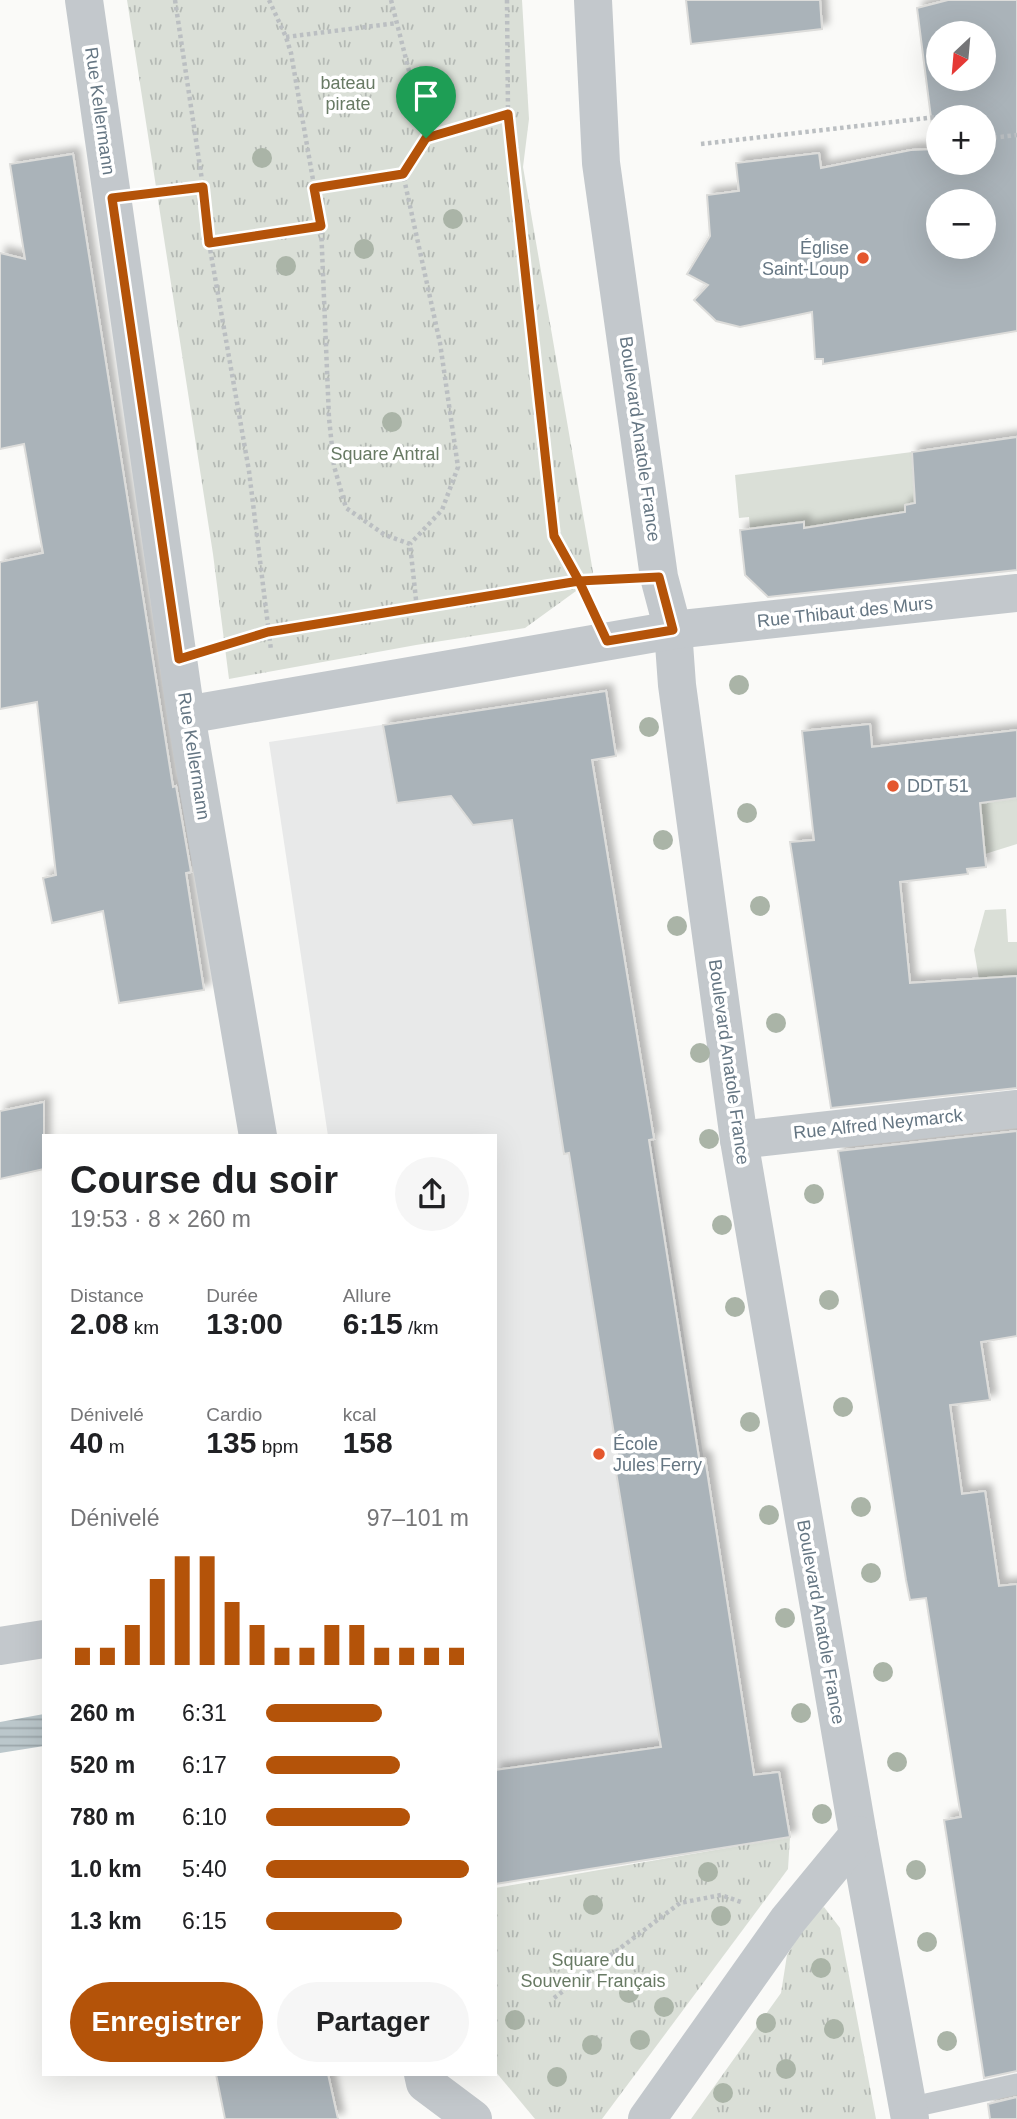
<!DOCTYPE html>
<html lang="fr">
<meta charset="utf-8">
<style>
:root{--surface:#fff;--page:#f6f6f6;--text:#202124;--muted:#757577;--accent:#b45309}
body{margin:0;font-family:Helvetica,sans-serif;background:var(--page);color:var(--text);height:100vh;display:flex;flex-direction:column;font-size:26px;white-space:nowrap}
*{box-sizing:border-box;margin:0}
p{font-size:23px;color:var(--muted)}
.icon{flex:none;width:38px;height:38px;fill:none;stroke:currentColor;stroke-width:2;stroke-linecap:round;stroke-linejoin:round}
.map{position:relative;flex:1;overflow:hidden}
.side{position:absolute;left:42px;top:1134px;width:455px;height:942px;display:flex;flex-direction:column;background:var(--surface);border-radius:0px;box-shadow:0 7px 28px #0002}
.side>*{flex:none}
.needle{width:46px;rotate:206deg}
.buttons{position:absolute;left:926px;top:21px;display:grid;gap:14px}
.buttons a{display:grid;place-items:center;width:70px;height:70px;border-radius:50%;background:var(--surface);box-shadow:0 7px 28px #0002;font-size:35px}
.pin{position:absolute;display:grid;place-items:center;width:60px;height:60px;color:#fff;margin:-72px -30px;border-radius:50% 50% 50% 0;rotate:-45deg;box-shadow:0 0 7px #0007}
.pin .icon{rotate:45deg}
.round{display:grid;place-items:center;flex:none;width:74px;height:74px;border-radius:37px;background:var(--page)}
.summary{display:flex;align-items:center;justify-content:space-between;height:119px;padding:0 28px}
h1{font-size:38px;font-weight:800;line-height:52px}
.stats{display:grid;grid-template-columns:repeat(3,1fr);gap:10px;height:119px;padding:7px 28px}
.stats div{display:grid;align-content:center}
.stats b{font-size:30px;font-weight:800}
.stats small{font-size:19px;font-weight:400}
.stats p{font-size:19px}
.chart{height:196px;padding:14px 28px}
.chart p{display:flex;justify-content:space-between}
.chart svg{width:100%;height:126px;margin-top:7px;stroke:var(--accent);stroke-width:6}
.action{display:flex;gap:14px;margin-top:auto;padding:14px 28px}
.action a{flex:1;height:80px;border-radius:42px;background:var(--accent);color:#fff;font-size:28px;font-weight:800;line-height:80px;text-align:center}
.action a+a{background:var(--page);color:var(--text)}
ul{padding:0 28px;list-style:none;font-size:23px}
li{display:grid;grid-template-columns:112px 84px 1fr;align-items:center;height:52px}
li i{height:18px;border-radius:9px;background:var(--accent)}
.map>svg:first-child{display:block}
</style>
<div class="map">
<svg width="1017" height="2119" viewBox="0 0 1017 2119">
<defs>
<pattern id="park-tufts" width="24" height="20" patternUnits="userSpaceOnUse" patternTransform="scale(1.75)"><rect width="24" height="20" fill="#dadfd7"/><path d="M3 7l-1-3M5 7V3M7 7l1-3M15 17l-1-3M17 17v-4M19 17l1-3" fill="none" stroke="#b4b9b4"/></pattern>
<pattern id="water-rules" width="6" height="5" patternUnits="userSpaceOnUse" patternTransform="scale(1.75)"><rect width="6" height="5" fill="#bbc7cb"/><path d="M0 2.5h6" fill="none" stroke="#9ca6aa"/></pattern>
<filter id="shadow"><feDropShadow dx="6" dy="-6" stdDeviation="3.5" flood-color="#0004"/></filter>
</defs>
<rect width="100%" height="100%" fill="#fafaf8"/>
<polygon fill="#e8e9e9" points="606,691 616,756 592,759 754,1774 779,1772 790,1837 495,1884 495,1136 328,1136 269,742"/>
<g fill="#dadfd7">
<polygon points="912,452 915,504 905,505 907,527 875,517 804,528 803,522 750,528 749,517 739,518 735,475"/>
<polygon points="1017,798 1017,844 985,854 982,818 974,804"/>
<polygon points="1006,909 1008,942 1017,942 1017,975 979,979 974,950 985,910"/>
</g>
<g fill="url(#park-tufts)">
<polygon points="127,0 522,0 529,119 523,167 594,578 525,628 416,645 229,679 213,554"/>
<polygon points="790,1837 788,1869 602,2119 535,2119 495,2071 495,1888"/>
<polygon points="824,1907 840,1928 876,2119 691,2119 781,1993 787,1955 812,1915"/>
</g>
<polygon fill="url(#water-rules)" points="44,1714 44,1746 0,1753 0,1722"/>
<g fill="#aab3b9" stroke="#dcdcda" stroke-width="2" fill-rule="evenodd" filter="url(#shadow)">
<polygon points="686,0 820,0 822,29 691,44"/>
<path d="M948 0H1017V331L823 364V359H815L812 312 740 327 716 321 694 300 708 285 687 274 710 236 707 195 739 191 736 163 819 153 821 168 911 150 935 149 917 8ZM938 33H984V79H938ZM938 117H984V163H938ZM938 201H984V247H938Z"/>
<polygon points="73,154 173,787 176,786 191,872 186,873 204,990 119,1003 103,911 52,923 43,878 56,875 37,702 0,709 0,562 43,553 24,444 0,449 0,253 25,259 10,164"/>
<polygon points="1017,437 1017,570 768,597 745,575 740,530 804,522 804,528 905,512 905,505 915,503 912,452"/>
<polygon points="606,691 616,756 592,760 654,1139 649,1140 699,1458 705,1458 754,1775 779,1772 790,1837 495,1884 495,1770 661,1747 616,1472 620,1472 569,1153 564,1154 512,820 473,825 451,796 397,803 383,725"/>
<polygon points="870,724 872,747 1017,730 1017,798 980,803 986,867 967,869 968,874 900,882 910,983 1017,976 1017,1088 831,1108 790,842 814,840 802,731"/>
<polygon points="44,1102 44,1169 0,1179 0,1111"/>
<polygon points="1017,1131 1017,1336 981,1342 990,1400 950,1405 962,1494 985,1491 999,1586 1017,1584 1017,2071 984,2078 944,1820 961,1817 926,1598 910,1600 906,1580 838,1151"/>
<polygon points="216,2074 328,2074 338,2119 225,2119"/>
<polygon points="1017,2097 1017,2119 990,2119 988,2104"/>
</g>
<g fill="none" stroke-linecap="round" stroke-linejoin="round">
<g stroke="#bbbfc2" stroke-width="4.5" stroke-dasharray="3.5 3.5" stroke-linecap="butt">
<polyline points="175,0 203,187"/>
<polyline points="269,0 286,37 291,53 321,226 329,418 334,466 346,508 385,535 410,544 417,609"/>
<polyline points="391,0 426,138 403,174 440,343 458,467 442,510 410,544"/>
<polyline points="507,0 508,114 553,536 586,596"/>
<polyline points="286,37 397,23"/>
<polyline points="984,129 991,138 1017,135"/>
<polyline points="426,138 508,114"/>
<polyline points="701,144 971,113 974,117"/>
<polyline points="314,188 403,174"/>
<polyline points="161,192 203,187 209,243 321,226"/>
<polyline points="209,243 249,471 271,650"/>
<polyline points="223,645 268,632 579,581 611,580"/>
<polyline points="554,1998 680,1903 721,1895 741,1902"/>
</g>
<polyline stroke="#c3c8cc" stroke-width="21" points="908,2108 1017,2084"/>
<g stroke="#c3c8cc" stroke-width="38">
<polyline points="84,0 186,715 258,1136"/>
<polyline points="593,0 601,163 659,577 673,630 677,685 739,1140 858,1835 910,2119"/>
<polyline points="186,715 673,630 1017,593"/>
<polyline points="739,1140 1017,1109"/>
<polyline points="0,1646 44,1639"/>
<polyline points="423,2074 425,2083 473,2119"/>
<polyline points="647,2119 788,1920 858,1835"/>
</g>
</g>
<g fill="#aab4a7">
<circle cx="262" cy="158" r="10"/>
<circle cx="453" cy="219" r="10"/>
<circle cx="364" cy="249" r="10"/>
<circle cx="286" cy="266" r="10"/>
<circle cx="392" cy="422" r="10"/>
<circle cx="739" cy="685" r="10"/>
<circle cx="649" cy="727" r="10"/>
<circle cx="747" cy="813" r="10"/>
<circle cx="663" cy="840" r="10"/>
<circle cx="760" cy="906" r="10"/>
<circle cx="677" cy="926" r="10"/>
<circle cx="776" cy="1023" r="10"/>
<circle cx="700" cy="1053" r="10"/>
<circle cx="709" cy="1139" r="10"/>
<circle cx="814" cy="1194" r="10"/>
<circle cx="722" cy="1225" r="10"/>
<circle cx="829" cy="1300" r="10"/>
<circle cx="735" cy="1307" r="10"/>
<circle cx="843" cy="1407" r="10"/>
<circle cx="750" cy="1422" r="10"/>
<circle cx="861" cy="1507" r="10"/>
<circle cx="769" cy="1515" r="10"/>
<circle cx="871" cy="1573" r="10"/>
<circle cx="785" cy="1618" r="10"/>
<circle cx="883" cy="1672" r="10"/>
<circle cx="801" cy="1713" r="10"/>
<circle cx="897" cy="1762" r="10"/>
<circle cx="822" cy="1814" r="10"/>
<circle cx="916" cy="1870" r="10"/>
<circle cx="708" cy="1872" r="10"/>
<circle cx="593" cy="1905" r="10"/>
<circle cx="721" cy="1916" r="10"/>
<circle cx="927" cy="1942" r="10"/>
<circle cx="821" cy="1968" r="10"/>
<circle cx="629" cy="1993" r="10"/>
<circle cx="664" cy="2007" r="10"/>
<circle cx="515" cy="2020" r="10"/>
<circle cx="766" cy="2023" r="10"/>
<circle cx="834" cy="2029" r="10"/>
<circle cx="640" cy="2040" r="10"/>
<circle cx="947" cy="2041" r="10"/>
<circle cx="592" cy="2045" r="10"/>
<circle cx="786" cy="2069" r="10"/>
<circle cx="557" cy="2077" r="10"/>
<circle cx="723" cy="2093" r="10"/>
</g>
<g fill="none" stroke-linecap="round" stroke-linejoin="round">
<g stroke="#fff" stroke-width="14">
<polyline id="route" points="426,138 403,174 314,188 321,226 209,243 203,187 112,198 179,659 268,632 579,581 607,641 673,630 659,577 579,581 554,536 508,114 426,138"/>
</g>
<use href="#route" stroke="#b45309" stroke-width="9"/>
</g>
<g fill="#e4572e" stroke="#fff" stroke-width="2.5">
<circle cx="863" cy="258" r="7"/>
<circle cx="893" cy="786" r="7"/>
<circle cx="599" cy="1454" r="7"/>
</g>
<g text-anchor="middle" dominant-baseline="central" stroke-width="7" stroke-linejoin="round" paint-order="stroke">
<g font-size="18" fill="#687a64" stroke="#fff">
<text x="348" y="83">bateau<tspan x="348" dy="21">pirate</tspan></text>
<text x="385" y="454">Square Antral</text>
<text x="593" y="1960">Square du<tspan x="593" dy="21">Souvenir Français</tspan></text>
</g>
<g font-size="18" fill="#657683" stroke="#fff">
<text transform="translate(100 111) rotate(82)">Rue Kellermann</text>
<text transform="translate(640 439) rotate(82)">Boulevard Anatole France</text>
<text transform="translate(845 612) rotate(-6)">Rue Thibaut des Murs</text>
<text transform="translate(194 756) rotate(81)">Rue Kellermann</text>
<text transform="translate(729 1062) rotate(82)">Boulevard Anatole France</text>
<text transform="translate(878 1124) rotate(-6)">Rue Alfred Neymarck</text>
<text transform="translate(821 1622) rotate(80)">Boulevard Anatole France</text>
</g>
<g font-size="18" fill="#657683" stroke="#fff" text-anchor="start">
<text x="849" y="248" text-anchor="end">Église<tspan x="849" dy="21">Saint-Loup</tspan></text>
<text x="907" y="786">DDT 51</text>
<text x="613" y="1444">École<tspan x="613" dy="21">Jules Ferry</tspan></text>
</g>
</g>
</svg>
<div class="buttons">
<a><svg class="needle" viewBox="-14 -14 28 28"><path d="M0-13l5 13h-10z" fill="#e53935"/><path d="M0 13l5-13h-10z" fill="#757577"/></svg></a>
<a>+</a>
<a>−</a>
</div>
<div class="pin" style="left:426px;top:138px;background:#1e9e55"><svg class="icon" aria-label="arrive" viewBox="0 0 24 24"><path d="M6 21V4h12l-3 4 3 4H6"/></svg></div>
<section class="side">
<div class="summary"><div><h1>Course du soir</h1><p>19:53 · 8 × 260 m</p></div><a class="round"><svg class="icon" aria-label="share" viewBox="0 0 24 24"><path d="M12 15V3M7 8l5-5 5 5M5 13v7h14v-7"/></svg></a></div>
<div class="stats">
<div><p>Distance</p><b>2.08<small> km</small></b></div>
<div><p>Durée</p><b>13:00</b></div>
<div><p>Allure</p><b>6:15<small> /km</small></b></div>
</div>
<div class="stats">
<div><p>Dénivelé</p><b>40<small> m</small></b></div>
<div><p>Cardio</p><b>135<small> bpm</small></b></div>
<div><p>kcal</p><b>158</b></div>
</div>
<div class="chart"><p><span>Dénivelé</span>97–101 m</p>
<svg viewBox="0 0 160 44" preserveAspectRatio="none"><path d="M5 44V38M15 44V38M25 44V30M35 44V14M45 44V6M55 44V6M65 44V22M75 44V30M85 44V38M95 44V38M105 44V30M115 44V30M125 44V38M135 44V38M145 44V38M155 44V38"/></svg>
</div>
<ul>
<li><b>260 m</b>6:31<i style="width:57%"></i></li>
<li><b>520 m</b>6:17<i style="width:66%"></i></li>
<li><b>780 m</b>6:10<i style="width:71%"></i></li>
<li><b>1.0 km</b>5:40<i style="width:100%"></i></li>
<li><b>1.3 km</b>6:15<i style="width:67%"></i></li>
</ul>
<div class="action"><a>Enregistrer</a><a>Partager</a></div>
</section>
</div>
